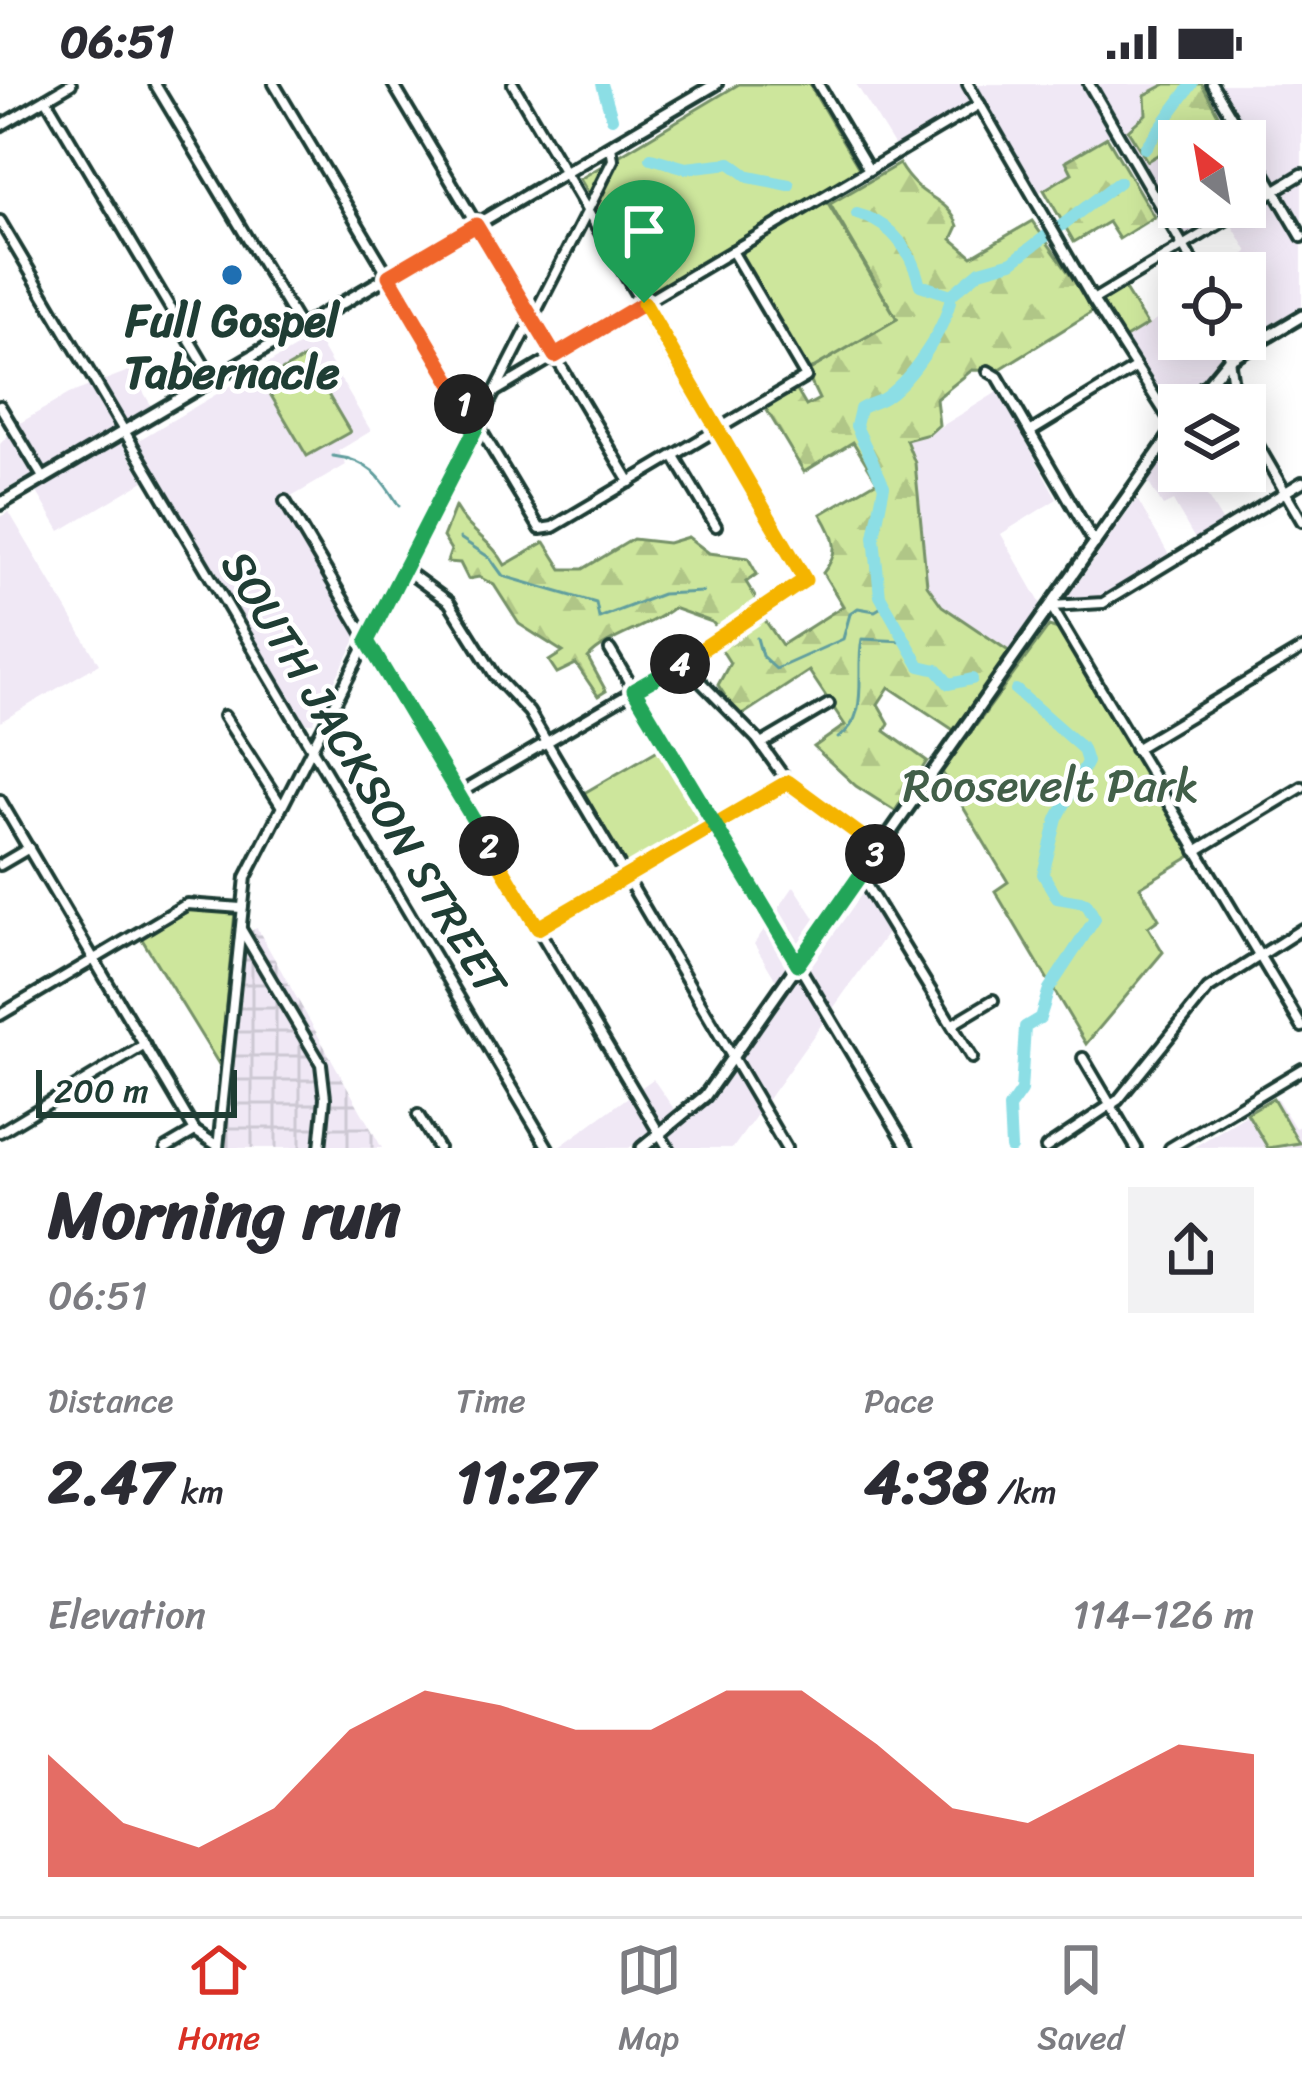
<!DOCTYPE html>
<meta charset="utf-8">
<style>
:root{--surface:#fff;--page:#f2f2f3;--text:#2b2b33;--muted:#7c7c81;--line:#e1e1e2;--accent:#d93025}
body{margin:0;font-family:Sriracha,sans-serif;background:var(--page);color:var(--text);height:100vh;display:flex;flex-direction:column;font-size:45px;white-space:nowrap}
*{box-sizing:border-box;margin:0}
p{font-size:39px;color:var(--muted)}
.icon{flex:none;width:66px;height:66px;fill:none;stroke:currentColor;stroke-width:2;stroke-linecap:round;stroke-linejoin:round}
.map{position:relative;height:1064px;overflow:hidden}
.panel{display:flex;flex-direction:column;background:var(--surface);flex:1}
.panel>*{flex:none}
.needle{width:78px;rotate:329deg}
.controls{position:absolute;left:1158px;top:36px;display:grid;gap:24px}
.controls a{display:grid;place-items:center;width:108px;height:108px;border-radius:0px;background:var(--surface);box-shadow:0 6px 30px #0003;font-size:60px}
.scale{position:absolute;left:36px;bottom:30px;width:201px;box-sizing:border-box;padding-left:12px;border:6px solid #1f3d34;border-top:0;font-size:33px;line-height:42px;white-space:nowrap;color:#1f3d34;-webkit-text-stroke:9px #fff;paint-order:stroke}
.pin{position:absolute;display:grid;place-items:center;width:102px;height:102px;color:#fff;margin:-123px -51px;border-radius:50% 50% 50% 0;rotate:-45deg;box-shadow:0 0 12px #0007}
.pin .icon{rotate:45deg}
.km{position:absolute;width:60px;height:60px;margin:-30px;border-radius:50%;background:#222;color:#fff;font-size:33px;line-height:60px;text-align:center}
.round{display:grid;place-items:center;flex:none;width:126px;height:126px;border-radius:0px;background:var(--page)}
.overview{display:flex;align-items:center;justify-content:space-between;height:204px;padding:0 48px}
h1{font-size:66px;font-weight:700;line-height:90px}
.stats{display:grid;grid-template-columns:repeat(3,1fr);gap:18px;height:204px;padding:12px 48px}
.stats div{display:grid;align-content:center}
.stats b{font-size:60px;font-weight:700}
.stats small{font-size:33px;font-weight:400}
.stats p{font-size:33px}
.chart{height:336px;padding:24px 48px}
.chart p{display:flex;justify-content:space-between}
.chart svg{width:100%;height:216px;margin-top:12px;fill:var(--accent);opacity:.7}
.status{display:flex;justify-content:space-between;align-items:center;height:84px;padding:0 60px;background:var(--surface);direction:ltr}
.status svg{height:33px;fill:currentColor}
.menu{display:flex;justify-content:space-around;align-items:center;height:168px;border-top:3px solid var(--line);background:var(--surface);font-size:33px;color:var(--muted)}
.menu a{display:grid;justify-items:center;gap:6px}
.menu .selected{color:var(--accent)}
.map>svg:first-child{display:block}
</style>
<div class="status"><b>06:51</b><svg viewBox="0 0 49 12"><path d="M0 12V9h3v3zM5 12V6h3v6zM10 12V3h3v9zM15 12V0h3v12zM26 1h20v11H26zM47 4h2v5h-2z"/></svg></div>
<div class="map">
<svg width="1302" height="1064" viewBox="0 0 1302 1064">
<defs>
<pattern id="industrial-grid" width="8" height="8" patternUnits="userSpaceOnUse" patternTransform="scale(3)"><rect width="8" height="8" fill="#f0e8f5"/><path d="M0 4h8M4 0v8" fill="none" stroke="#cdc8d3"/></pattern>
<pattern id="forest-firs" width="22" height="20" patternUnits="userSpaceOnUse" patternTransform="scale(3)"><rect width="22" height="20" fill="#cde69c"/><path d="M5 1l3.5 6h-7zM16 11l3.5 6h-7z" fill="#b0c687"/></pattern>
</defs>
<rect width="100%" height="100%" fill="#fff"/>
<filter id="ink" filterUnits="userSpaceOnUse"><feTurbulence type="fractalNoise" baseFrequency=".00833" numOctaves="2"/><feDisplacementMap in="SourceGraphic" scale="24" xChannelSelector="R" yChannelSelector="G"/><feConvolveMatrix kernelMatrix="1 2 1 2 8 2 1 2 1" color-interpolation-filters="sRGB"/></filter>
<g filter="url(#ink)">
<g fill="#f0e8f5" fill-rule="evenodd">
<path d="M856 0H1302V222L1221 271 1174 333 1126 255 1163 232 1183 265 1200 255H1245V189H1217L1248 168 1226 131 1186 153 1122 45 1066 77 1073 88 1038 109 981 14 897 66ZM1179 57H1245V123H1179Z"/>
<polygon points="315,252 371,347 338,367 346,381 281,419 358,552 313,639 305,639 137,357"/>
<polygon points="131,286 160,337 122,360 144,397 60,447 28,393 0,409 0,360 20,339 69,310"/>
<polygon points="999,307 1057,415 1001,450 1042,522 1013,570 942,522 926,501 921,427 906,356 929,350"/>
<polygon points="1175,359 1179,387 1192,387 1224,440 1196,457 1173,417 1163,422 1148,398"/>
<polygon points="1137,415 1170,473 1096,517 1065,517"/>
<polygon points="9,428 99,580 0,638 0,433"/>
<polygon points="794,802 818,839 777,898 754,860"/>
<polygon points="860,804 870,809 890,845 733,1064 654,1064 712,1014"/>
<polygon points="653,995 676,1028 629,1064 558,1064"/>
<polygon points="1276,1013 1295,1044 1302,1041 1302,1064 1194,1063"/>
</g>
<polygon fill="url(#industrial-grid)" points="257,844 382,1064 222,1064 246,849"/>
<g fill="url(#forest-firs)" stroke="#769268" stroke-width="3">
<polygon points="1166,0 1202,0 1232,57 1179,57 1179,68 1166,66 1147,77 1128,46 1146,30 1145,11"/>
<polygon points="1107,53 1154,133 1119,155 1108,138 1074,158 1044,106 1072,89 1066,77"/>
<path d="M899 80C921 118 947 111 958 142L952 155 972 172 1032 137 1095 226 997 287 972 286 936 315 939 341 929 350 906 356 915 379 927 501 942 522 1013 570 958 649 889 603 878 620 889 639 885 647 927 677 895 727 856 702 814 663 845 641 809 587 739 633 718 601 730 579 716 557 760 529 782 561 843 522 823 489C841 467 835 453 821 430L877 397 853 358 804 388 765 323 796 305 806 322 819 315 806 288 897 235 830 120Z"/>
<path d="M455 423C469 448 492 457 505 481L545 458 562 485H583L633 455 668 459 688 453 709 469 748 474 757 490 746 498 760 521 720 547 712 538 673 524C648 544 606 553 588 574L606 607 598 612 576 580 557 589 549 577 563 568 519 540 494 501 479 493 468 495 460 479 447 478 451 466 443 453Z"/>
</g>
<g fill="#cde69c" stroke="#769268" stroke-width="3">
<polygon points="739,0 809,0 860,86 822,110 897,235 806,288 732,161 648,210 580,95"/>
<polygon points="1124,204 1147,241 1124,255 1102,218"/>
<polygon points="306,273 350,348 307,372 263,298"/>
<polygon points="1049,542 1058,545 1193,771 1140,803 1159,835 1148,843 1163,868 1086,960 995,807 1008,798 942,688"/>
<polygon points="663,663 707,738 627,784 584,709"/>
<polygon points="197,823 235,828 220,982 140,852"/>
<polygon points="1273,1014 1299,1059 1268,1064 1247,1029"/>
</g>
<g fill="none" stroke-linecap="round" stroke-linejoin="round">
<g stroke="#609e9e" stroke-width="3">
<path d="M333 372C368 376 381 392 399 422"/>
<polyline points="460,454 490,474 503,492 596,519 599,534 662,510 703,508"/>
<polyline points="757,554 762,572 776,585 843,555 850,530 858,524 875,527 885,521"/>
<path d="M838 654C871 633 855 590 862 555L904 557"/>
</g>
<g stroke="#8cdee5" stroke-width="12">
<polyline points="602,0 612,34"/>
<polyline points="1145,64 1192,0"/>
<polyline points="651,74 686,84 730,79 749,93 789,101"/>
<path d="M857 130C893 139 911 167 920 201L951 211"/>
<polyline points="1061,142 1119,98"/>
<path d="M972 595 949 600 937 586 920 582 880 512 874 453 884 402 856 342 860 325C869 319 880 318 887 312 913 293 947 243 951 211L980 187 1012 178 1046 152"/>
<polyline points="1011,1064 1009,1024 1021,1007 1025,943 1040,934 1049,905 1095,835 1086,819 1057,814 1043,790 1057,735 1087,678 1083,665 1016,606"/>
</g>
<g stroke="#1f3d34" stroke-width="16">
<g id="minor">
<polyline points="155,0 301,244"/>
<polyline points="274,0 540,445 553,443 806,293 732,167"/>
<polyline points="393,0 630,398"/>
<polyline points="818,0 869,86"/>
<polyline points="968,0 1093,216 1175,344"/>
<polyline points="1089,0 1199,189"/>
<polyline points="1212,0 1302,153"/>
<polyline points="46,15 213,296"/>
<polyline points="0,42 71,0"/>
<polyline points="0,137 548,1064"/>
<polyline points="1093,216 1302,90"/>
<polyline points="1226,255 1236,321"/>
<polyline points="988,287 998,293 1095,460"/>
<polyline points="496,307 980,20"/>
<polyline points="0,322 44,395"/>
<polyline points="1245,339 1302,437"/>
<polyline points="1030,348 1135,284"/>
<polyline points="674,372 716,442"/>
<polyline points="1302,398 1103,519 1051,522 1302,943"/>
<polyline points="285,417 668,1064"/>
<polyline points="404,485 449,518 496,593 529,628 786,1064"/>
<polyline points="610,566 908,1064"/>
<polyline points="682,579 757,655 792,704 879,765"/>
<polyline points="224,632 281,721"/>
<polyline points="761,660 829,620"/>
<polyline points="1135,665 1302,565"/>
<polyline points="458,710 682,579 804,496 513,0"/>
<polyline points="0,716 195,1047 218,1062"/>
<polyline points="1196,767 1302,703"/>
<polyline points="0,781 29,764"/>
<polyline points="860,791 972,974"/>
<polyline points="538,844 788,698"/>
<polyline points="241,845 321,980 325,1014 320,1064"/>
<polyline points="0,931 187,820 241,824"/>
<polyline points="953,940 993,916"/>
<polyline points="1083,974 1136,1064"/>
<polyline points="418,1031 438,1064"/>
<polyline points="0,1048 145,961"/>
<polyline points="166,1064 195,1047"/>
<polyline points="218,1064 246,793 588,126 613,76 611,62"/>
<polyline points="1046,1064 1118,1016 1208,905 1302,845"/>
<polyline points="1170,1064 1302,985"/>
</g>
</g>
<g stroke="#1f3d34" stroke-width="18">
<g id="major">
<polyline points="1235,255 1256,259"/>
<polyline points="1204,303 1220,303 1232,314"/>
<polyline points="1191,321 1228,276 1302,232"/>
<polyline points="0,420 716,0"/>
<polyline points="642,1064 705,1012 1179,339"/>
</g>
</g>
<use href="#minor" stroke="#fff" stroke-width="8"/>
<use href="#major" stroke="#fff" stroke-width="9"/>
</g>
</g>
<g fill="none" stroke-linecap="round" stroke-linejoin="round" filter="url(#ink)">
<g stroke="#fff" stroke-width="24">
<polyline id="split-1" points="464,320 389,192 476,141 555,272 644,219"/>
</g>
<g stroke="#fff" stroke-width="24">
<polyline id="split-2" points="464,320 477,342 367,557 489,762"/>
</g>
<g stroke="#fff" stroke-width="24">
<polyline id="split-3" points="489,762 538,844 788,698 879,765 875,770"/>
</g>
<g stroke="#fff" stroke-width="24">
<polyline id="split-4" points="680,580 634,606 798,880 875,770"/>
</g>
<g stroke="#fff" stroke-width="24">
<polyline id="split-5" points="644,219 805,496 680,580"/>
</g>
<use href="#split-1" stroke="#f0652b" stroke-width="15"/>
<use href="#split-2" stroke="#22a559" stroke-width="15"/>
<use href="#split-3" stroke="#f5b400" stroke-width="15"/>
<use href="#split-4" stroke="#22a559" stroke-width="15"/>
<use href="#split-5" stroke="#f5b400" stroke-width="15"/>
</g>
<circle fill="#1f6fb2" stroke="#fff" stroke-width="4.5" cx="232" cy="191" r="12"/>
<g text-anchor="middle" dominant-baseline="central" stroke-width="9" stroke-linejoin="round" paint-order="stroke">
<g font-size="45" font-weight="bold" fill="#1f3d34" stroke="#fff">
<text x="232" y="237">Full Gospel<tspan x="232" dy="52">Tabernacle</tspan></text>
</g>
<g font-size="45" fill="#1f3d34" stroke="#fff">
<text transform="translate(364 689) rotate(59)">SOUTH JACKSON STREET</text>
</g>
<g font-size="45" fill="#425f49" stroke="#fff">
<text x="1051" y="702">Roosevelt Park</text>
</g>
</g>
</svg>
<div class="controls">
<a><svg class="needle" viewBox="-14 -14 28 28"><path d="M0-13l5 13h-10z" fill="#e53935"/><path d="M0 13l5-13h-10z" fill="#7c7c81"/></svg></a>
<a><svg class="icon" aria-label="locate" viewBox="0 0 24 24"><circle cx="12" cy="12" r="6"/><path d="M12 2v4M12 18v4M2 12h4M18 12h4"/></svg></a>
<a><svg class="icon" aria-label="layers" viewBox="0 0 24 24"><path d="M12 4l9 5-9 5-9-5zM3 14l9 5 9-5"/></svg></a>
</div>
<div class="scale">200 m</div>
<div class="pin" style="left:644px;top:219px;background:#1e9e55"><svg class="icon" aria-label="arrive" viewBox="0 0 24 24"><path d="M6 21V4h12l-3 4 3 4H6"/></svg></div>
<b class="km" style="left:464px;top:320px">1</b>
<b class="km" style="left:489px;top:762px">2</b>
<b class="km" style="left:875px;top:770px">3</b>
<b class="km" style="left:680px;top:580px">4</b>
</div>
<section class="panel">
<div class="overview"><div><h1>Morning run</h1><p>06:51</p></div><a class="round"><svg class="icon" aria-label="share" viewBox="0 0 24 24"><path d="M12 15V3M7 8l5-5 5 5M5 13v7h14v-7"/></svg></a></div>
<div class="stats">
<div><p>Distance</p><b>2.47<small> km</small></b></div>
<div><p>Time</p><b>11:27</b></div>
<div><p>Pace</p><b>4:38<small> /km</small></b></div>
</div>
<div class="chart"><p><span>Elevation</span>114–126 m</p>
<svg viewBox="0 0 160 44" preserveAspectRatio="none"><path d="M0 44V19L10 33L20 38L30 30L40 14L50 6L60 9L70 14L80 14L90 6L100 6L110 17L120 30L130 33L140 25L150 17L160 19V44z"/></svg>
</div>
</section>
<nav class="menu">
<a class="selected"><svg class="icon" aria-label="home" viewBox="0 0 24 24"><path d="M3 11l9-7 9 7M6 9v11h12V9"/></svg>Home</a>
<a><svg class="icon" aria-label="map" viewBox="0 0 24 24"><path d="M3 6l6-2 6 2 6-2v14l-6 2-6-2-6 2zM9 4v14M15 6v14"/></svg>Map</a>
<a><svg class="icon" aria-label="saved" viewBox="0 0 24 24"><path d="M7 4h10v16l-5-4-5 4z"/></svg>Saved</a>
</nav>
